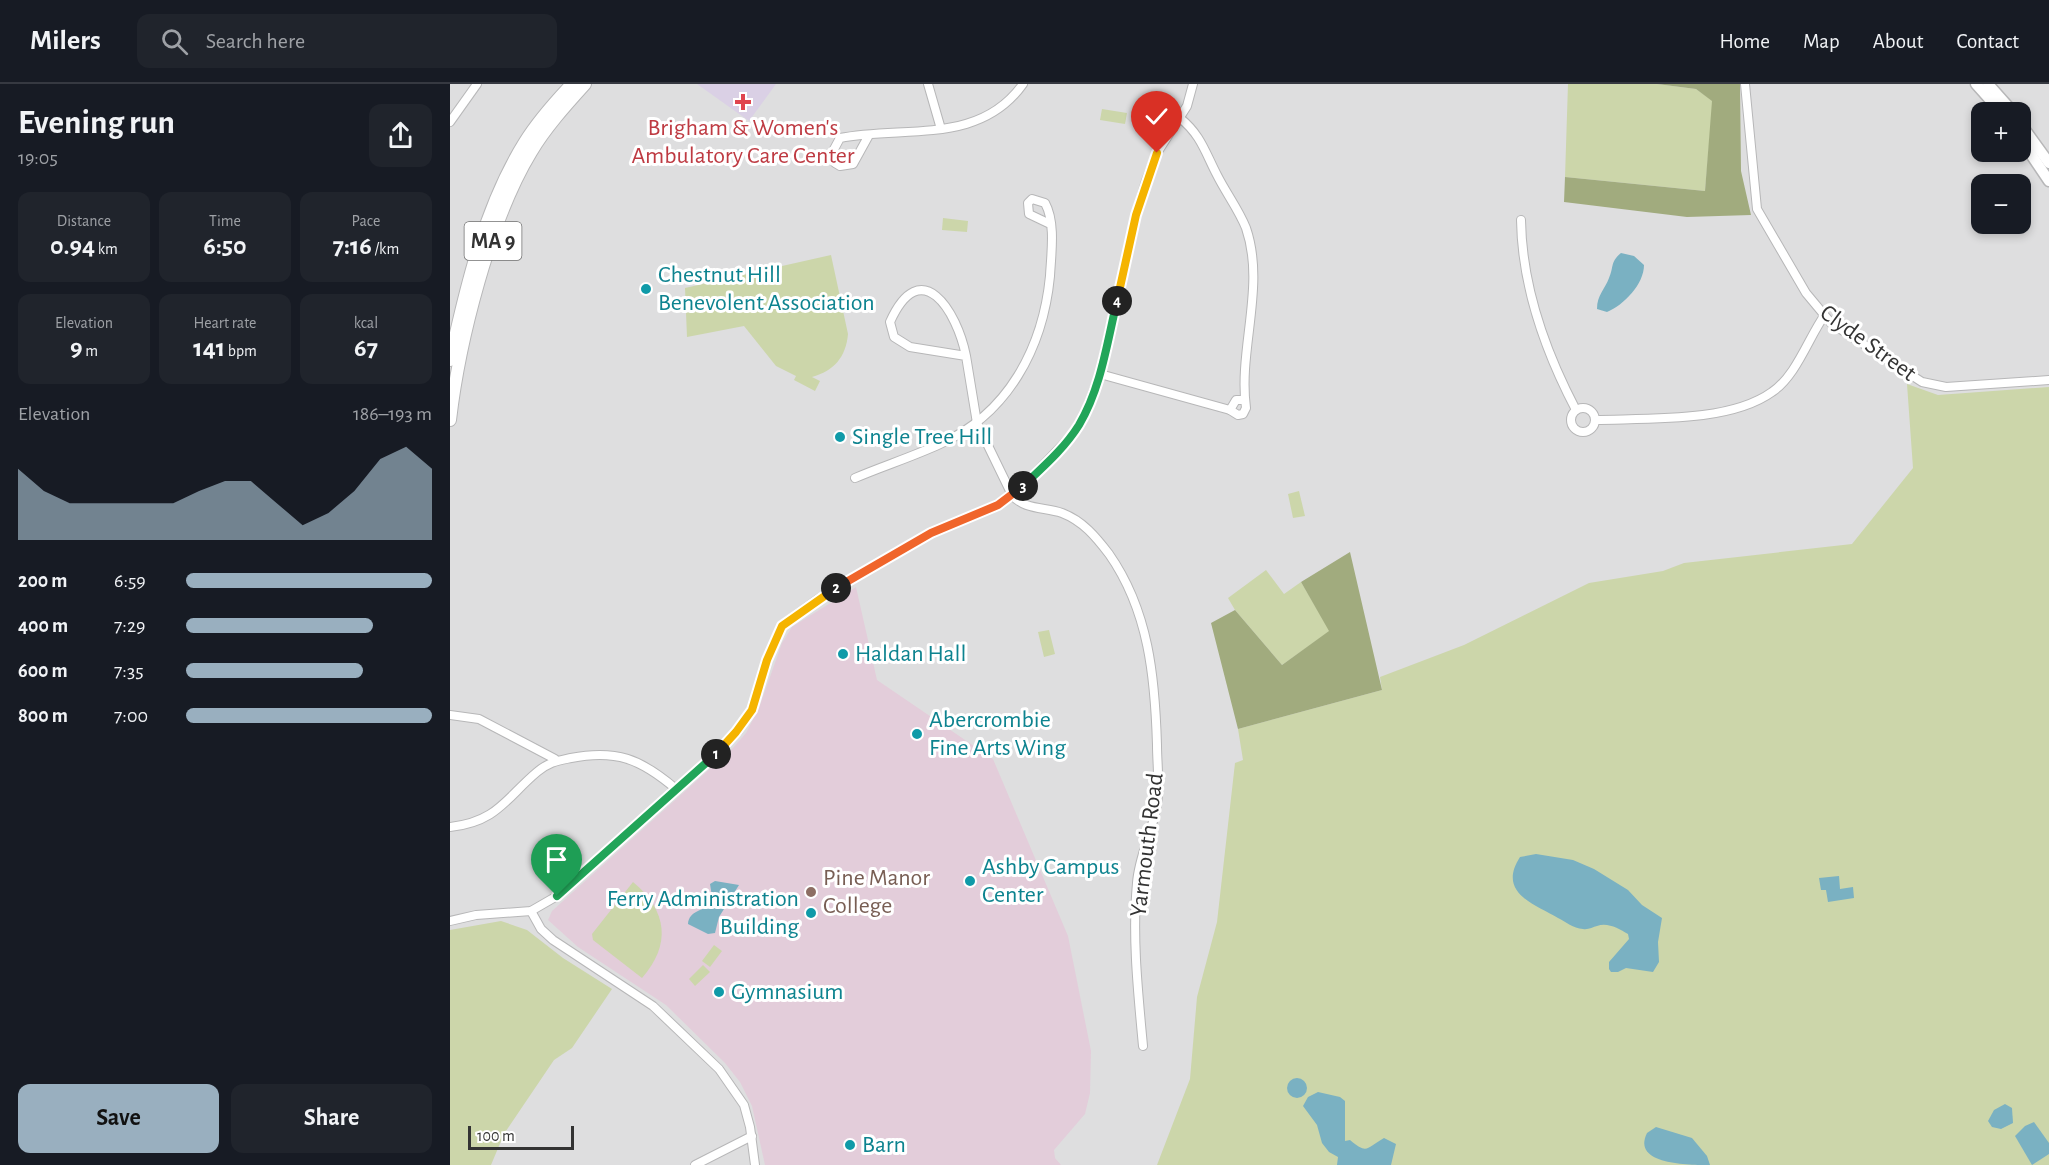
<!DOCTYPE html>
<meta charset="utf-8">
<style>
:root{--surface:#171b24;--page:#20242c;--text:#f1f3f6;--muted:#9ea1a6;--line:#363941;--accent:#99afbf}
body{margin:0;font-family:"Alegreya Sans",sans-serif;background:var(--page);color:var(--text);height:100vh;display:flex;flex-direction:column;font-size:22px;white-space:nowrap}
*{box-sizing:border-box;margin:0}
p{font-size:20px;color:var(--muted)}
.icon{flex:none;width:33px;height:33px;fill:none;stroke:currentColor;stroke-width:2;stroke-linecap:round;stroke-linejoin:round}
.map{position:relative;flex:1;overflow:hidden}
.side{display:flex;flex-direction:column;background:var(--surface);width:450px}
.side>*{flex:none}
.fabs{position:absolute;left:1521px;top:18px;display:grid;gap:12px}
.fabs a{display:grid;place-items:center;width:60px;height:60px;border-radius:12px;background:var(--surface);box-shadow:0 3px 9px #0003;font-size:30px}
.scale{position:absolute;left:18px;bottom:15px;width:106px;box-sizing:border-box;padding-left:6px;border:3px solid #333;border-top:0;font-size:16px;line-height:21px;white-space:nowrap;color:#333;-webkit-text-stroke:4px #fff;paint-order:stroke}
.pin{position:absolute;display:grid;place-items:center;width:51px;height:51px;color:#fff;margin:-62px -26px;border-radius:50% 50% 50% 0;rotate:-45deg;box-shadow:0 0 6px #0007}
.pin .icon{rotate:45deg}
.km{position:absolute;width:30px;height:30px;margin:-15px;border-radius:50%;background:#222;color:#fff;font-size:16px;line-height:30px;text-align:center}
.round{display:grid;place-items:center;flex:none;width:63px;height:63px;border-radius:12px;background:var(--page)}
.summary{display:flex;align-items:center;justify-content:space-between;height:102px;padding:0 18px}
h1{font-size:33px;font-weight:600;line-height:45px}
.stats{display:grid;grid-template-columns:repeat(3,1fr);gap:9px;height:102px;padding:6px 18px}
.stats div{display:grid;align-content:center;border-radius:12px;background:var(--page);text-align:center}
.stats b{font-size:26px;font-weight:600}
.stats small{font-size:16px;font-weight:400}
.stats p{font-size:16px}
.chart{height:168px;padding:12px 18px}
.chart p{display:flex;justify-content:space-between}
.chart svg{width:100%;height:108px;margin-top:6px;fill:var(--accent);opacity:.7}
.action{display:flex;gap:12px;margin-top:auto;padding:12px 18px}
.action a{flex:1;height:69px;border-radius:12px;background:var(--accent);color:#111;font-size:24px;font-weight:600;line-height:69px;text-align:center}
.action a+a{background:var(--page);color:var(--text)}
ul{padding:0 18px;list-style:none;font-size:20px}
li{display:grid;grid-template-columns:96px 72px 1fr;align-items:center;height:45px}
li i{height:15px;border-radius:8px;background:var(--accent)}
header{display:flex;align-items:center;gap:36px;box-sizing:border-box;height:84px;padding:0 30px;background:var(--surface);border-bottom:2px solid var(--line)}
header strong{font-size:28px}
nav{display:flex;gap:33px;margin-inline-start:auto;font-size:21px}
.search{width:420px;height:54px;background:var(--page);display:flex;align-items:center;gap:15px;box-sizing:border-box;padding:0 21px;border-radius:12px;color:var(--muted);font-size:22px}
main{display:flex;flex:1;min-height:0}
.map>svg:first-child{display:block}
</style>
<header>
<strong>Milers</strong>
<div class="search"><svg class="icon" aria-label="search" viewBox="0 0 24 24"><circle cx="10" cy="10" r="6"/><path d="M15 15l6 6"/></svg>Search here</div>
<nav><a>Home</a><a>Map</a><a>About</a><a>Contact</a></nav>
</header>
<main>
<section class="side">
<div class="summary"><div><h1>Evening run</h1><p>19:05</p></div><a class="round"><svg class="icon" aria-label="share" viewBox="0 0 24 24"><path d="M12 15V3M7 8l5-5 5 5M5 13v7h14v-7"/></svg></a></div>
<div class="stats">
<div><p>Distance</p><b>0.94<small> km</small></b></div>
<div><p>Time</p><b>6:50</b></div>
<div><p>Pace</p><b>7:16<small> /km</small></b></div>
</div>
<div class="stats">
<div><p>Elevation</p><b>9<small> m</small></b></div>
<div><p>Heart rate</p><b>141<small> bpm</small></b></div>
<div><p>kcal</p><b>67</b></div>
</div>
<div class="chart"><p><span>Elevation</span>186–193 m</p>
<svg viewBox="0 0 160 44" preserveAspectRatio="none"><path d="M0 44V15L10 24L20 29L30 29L40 29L50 29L60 29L70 24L80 20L90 20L100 29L110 38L120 33L130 24L140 11L150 6L160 15V44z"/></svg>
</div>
<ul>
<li><b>200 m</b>6:59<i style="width:100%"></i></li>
<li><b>400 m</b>7:29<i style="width:76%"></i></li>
<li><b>600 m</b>7:35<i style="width:72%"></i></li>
<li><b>800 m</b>7:00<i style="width:100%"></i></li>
</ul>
<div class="action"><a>Save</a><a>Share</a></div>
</section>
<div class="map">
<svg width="1599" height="1081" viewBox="0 0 1599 1081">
<rect width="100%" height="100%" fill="#dededf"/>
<polygon fill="#e3cdda" points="406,503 427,596 543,675 618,852 641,967 640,1009 635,1030 604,1066 605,1074 611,1081 315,1081 302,1022 290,998 275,979 216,921 128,863 98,836 102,827 282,665 296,649 309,624 332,559 342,543"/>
<polygon fill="#dad0e5" points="247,0 326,0 299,37"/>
<g fill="#ccd6aa">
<polygon points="1118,0 1207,0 1246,5 1263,17 1255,107 1115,93"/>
<polygon points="652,25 677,29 675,40 650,36"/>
<polygon points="493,134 518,137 517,148 492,146"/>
<path d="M381 171 398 250C396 273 384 287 362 293L370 297 365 307 344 296 346 292 326 282 294 242 237 253 235 204Z"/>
<polygon points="1457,300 1488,311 1599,303 1599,1081 707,1081 740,995 747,913 767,838 785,679 793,676 788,645 932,606 930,593 1014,561 1139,499 1213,487 1234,479 1402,460 1463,384"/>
<polygon points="849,407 855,432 843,434 838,410"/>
<polygon points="816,486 834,510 851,498 880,547 832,581 785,526 778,514"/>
<polygon points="599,546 605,570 594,573 588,548"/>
<path d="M183 798C218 827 221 861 192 894L143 856 142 850Z"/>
<polygon points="51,837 77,846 113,874 162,905 122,964 104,976 54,1050 41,1081 0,1081 0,846"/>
<polygon points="264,861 272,867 260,883 252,877"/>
<polygon points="253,881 260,888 245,902 239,895"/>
</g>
<g fill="#a1ab7e">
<polygon points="1207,0 1290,0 1291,87 1301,131 1237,133 1114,118 1115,93 1255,107 1262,17 1246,5"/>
<polygon points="900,468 932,606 788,645 761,539 785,526 832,581 879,547 851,498"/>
</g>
<g fill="#7ab1c2">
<path d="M1171 169 1184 172 1194 181C1194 200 1174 221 1157 228L1147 225C1147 211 1155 205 1159 194 1164 183 1160 178 1171 169Z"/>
<path d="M1086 770 1123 776 1144 785 1178 806 1192 821 1212 834 1208 858 1209 878 1203 888 1176 884 1168 888H1161L1159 885V878L1179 855 1178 850C1169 845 1158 838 1147 842 1143 843 1138 846 1133 845 1123 844 1116 838 1108 834 1084 820 1047 809 1070 773Z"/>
<polygon points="1389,792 1390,805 1403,803 1404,814 1378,818 1376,806 1371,806 1369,794"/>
<path d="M265 797 289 801 269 833 265 849 258 850 238 840C239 826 254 827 263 819L260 800Z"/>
<circle cx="847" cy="1004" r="10"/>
<path d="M868 1008 890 1013 895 1017V1057L900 1056C918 1071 916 1064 934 1054L946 1060 941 1081H887L888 1073 879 1068 872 1059 867 1041 853 1022 858 1013Z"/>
<polygon points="1555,1020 1562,1024 1563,1039 1551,1045 1542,1043 1538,1037 1544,1026"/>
<polygon points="1584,1038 1599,1059 1599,1070 1582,1081 1565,1052 1575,1042"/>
<path d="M1206 1043 1242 1054 1257 1072 1260 1081C1239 1081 1181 1081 1197 1049Z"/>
</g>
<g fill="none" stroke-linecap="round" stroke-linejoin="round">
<g stroke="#b7b7b8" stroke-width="10">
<g id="minor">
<polyline points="478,0 491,45"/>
<polyline points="1295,0 1307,125 1356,209 1381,239 1472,298 1496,303 1599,296"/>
<polyline points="0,38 27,0"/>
<path d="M419 51 403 80 390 82 385 79 383 67 390 54C454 41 529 62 573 0"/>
<path d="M1071 136C1072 203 1095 267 1126 326"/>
<path d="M516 272C507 227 471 169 440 238L444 253 460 263 516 272 527 339 562 411C574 426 595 423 612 429 633 437 646 453 659 470 699 527 705 594 707 661 707 680 710 701 707 720 703 747 689 771 687 799 682 853 688 908 693 962"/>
<path d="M650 290 780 326 788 331 793 330 796 324C788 265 816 202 796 144 789 126 776 109 767 91 755 68 751 51 730 34"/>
<circle cx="1133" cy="336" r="12"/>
<polyline points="780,326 786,316 795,316"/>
<path d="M1145 336C1196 334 1279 339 1322 308 1346 292 1358 255 1374 232"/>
<path d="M405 394C433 382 462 373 490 360 558 330 593 264 600 192 601 171 606 139 595 119L582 115 578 119 579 130 600 140"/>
<polyline points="0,631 29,635 105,675"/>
<path d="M0 743C47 738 56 714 87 688 99 678 107 677 121 674 166 665 191 675 226 705"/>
<polyline points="81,827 91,845 103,856 203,922 269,985 294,1021 300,1043 305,1081"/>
<polyline points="0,837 26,831 81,827 107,812 257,678 288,647 302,626 317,576 332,541 368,515 481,449 547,421 580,395 622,351 635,330 650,290 686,131 696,97 707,69 737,22 743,0"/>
<polyline points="245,1081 302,1052"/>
</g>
</g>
<g stroke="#b7b7b8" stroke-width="13">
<g id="major">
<polyline points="1526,0 1551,28"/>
<polyline points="1538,0 1563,28"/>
<polyline points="1570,39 1599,79"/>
<polyline points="1570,54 1599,97"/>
</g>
</g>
<g stroke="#b7b7b8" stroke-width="14">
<g id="highway">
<path d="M0 276C16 203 35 122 75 58 88 37 105 18 122 0"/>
<path d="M0 336C9 258 40 135 81 68 96 43 116 21 135 0"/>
</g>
</g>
<use href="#minor" stroke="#fff" stroke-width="8"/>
<use href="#major" stroke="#fff" stroke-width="10"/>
<use href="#highway" stroke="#fff" stroke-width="12"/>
</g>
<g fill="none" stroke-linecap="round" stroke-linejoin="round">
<g stroke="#fff" stroke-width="12">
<polyline id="split-1" points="107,812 266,670"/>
</g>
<g stroke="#fff" stroke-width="12">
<polyline id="split-2" points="266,670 286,648 302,626 317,576 332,542 386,504"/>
</g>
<g stroke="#fff" stroke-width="12">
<polyline id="split-3" points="386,504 481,449 548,421 573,402"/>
</g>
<g stroke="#fff" stroke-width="12">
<path id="split-4" d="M573 402C593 383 614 365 629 341 651 304 657 259 667 217"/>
</g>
<g stroke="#fff" stroke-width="12">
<polyline id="split-5" points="667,217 686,131 707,69"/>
</g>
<use href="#split-1" stroke="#22a559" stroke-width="8"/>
<use href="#split-2" stroke="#f5b400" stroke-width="8"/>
<use href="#split-3" stroke="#f0652b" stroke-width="8"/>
<use href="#split-4" stroke="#22a559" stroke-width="8"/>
<use href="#split-5" stroke="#f5b400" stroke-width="8"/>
</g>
<path fill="#e0444e" stroke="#fff" stroke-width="2" d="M290 9h6v6h6v6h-6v6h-6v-6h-6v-6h6z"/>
<g fill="#0f9aa8" stroke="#fff" stroke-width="2">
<circle cx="196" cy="205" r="6"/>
<circle cx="390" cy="353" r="6"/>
<circle cx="393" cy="570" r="6"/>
<circle cx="467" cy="650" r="6"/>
<circle cx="520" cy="797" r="6"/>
<circle cx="361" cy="829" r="6"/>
<circle cx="269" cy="908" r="6"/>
<circle cx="400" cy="1061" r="6"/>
</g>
<circle fill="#8d6e63" stroke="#fff" stroke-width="2" cx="361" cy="808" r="6"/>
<g text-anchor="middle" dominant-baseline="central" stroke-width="6" stroke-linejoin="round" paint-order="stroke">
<rect fill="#fff" stroke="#707070" stroke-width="1.5" x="14.5" y="138" width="57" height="38" rx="4.5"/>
<g font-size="22" font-weight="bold" fill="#333">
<text x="43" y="157">MA 9</text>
</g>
<g font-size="24" fill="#be3a42" stroke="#fff">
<text x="293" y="44">Brigham &amp; Women's<tspan x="293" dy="28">Ambulatory Care Center</tspan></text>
</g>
<g font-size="24" fill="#0d838f" stroke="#fff" text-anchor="start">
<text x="208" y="191">Chestnut Hill<tspan x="208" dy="28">Benevolent Association</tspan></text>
<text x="402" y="353">Single Tree Hill</text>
<text x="405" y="570">Haldan Hall</text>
<text x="479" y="636">Abercrombie<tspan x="479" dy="28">Fine Arts Wing</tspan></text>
<text x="532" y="783">Ashby Campus<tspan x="532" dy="28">Center</tspan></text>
<text x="349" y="815" text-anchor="end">Ferry Administration<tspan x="349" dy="28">Building</tspan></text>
<text x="281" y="908">Gymnasium</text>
<text x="412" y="1061">Barn</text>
</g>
<g font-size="24" fill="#333" stroke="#fff">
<text transform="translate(1418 259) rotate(36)">Clyde Street</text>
<text transform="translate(697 761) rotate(-83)">Yarmouth Road</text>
</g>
<g font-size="24" fill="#785e54" stroke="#fff" text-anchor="start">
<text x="373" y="794">Pine Manor<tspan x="373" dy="28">College</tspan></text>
</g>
</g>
</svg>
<div class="fabs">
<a>+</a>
<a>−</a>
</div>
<div class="scale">100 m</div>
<div class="pin" style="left:107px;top:812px;background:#1e9e55"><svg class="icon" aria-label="arrive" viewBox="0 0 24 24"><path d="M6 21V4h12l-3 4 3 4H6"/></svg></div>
<div class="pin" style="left:707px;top:69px;background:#d93025"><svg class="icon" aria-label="check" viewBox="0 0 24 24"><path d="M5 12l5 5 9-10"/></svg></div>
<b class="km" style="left:266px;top:670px">1</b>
<b class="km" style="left:386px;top:504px">2</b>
<b class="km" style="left:573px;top:402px">3</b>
<b class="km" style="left:667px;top:217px">4</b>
</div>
</main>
